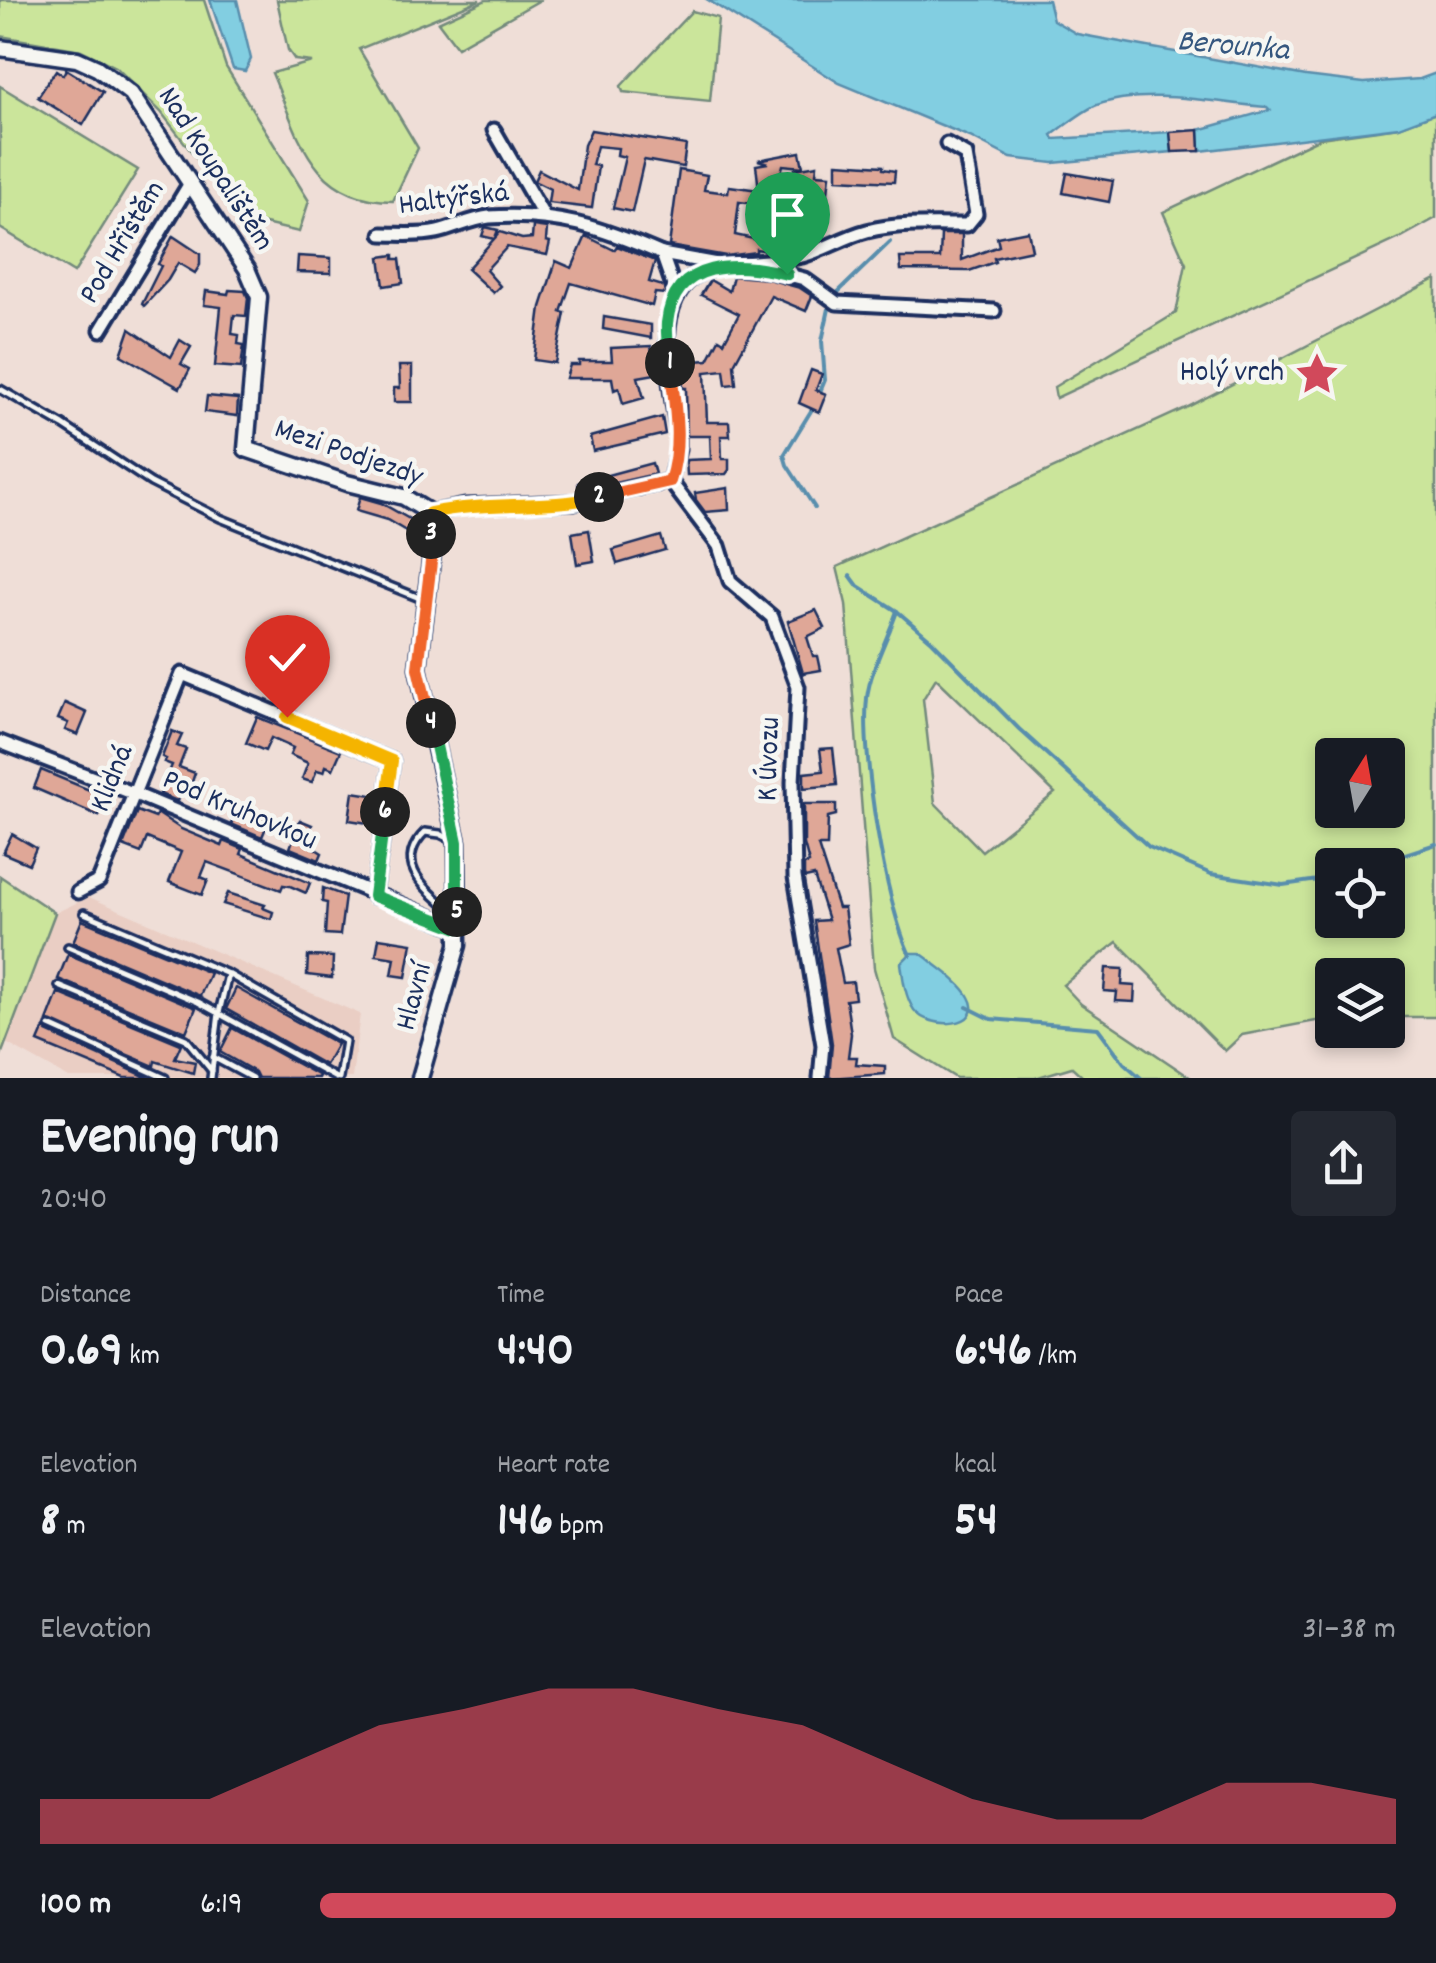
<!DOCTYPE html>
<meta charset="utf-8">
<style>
:root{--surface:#171b24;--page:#242831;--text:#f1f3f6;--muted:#9ea1a6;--accent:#d1495b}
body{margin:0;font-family:Dekko,sans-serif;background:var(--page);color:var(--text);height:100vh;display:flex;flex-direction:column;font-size:38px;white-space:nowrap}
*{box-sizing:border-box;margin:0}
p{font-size:32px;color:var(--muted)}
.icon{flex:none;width:55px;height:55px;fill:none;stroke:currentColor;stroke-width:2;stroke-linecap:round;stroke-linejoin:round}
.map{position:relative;height:1078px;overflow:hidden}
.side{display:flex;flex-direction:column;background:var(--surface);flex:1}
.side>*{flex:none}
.needle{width:65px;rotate:11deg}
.tools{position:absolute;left:1315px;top:738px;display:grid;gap:20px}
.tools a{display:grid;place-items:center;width:90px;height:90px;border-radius:10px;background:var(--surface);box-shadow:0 5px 15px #0003;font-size:50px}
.pin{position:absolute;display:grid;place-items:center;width:85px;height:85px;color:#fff;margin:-102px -42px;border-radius:50% 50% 50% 0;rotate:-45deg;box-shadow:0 0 10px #0007}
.pin .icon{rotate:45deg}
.km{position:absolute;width:50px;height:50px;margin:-25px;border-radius:50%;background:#222;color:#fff;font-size:28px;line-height:50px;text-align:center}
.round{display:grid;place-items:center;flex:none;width:105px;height:105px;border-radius:10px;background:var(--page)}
.summary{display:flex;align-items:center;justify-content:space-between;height:170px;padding:0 40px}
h1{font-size:55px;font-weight:700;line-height:75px}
.metrics{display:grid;grid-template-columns:repeat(3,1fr);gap:15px;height:170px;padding:10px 40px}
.metrics div{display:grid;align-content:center}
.metrics b{font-size:50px;font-weight:700}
.metrics small{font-size:28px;font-weight:400}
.metrics p{font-size:28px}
.chart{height:280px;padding:20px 40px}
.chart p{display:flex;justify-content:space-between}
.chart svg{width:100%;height:180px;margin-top:10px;fill:var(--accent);opacity:.7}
ul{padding:0 40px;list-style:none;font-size:32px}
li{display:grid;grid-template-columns:160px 120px 1fr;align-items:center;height:75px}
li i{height:25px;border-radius:12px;background:var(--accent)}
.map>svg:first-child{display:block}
</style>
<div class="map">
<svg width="1436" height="1078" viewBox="0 0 1436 1078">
<rect width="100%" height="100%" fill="#efded7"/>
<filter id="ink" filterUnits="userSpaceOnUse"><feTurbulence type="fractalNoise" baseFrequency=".01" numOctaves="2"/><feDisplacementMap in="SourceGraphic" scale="20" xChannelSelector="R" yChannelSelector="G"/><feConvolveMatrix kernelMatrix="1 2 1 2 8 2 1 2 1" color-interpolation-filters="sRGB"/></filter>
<g filter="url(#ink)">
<polygon fill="#eacec4" points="89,897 360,1014 352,1078 69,1078 6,1043 55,913"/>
<g fill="#cbe59b" stroke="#738a7c" stroke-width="2.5" fill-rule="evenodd">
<polygon points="0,0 204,0 226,67 309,201 299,232 243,219 161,112 116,67 81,50 0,36"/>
<path d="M277 0H480L359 49 418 148 393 201C311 201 299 136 272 73L312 62 295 60 288 50Z"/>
<polygon points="486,0 540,0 457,47 438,22"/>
<polygon points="692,11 718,18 710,101 623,92 621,86"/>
<polygon points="0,86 138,170 74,273 0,228"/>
<polygon points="1436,113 1436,218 1400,238 1056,398 1054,387 1176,313 1186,264 1163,212 1320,138 1399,127"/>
<path d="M1436 279V1017H1388V975H1332V1018L1242 1035 1225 1051 1117 942 1063 985 1081 1004 1191 1078H1084L1072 1067 1035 1078H956L894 1039 874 968 846 604 837 567 1186 408ZM936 678 1055 793 982 851 935 803 923 699ZM1332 755H1388V810H1332ZM1332 865H1388V920H1332Z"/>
<polygon points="0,876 55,913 0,1058"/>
</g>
<g fill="#82cee1" stroke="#598ead" stroke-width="2.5">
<polygon points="210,0 237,0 251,59 245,71 233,69"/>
<path d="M708 0H1048L1053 20 1077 34 1306 76 1364 83 1420 79 1436 73V113L1399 127 1200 151 1199 130 1270 110 1267 107C1217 103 1145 87 1097 105 1082 111 1066 125 1052 135L1054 139 1170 132 1172 152 1053 163 1011 158 970 137 839 83Z"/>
<path d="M911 953H920L927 958C940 969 961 982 969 997 986 1027 930 1031 914 1010 905 997 903 978 901 963Z"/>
</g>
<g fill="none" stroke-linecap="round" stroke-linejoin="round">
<g stroke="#598ead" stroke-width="4">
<polyline points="834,296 890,242"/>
<polyline points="820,392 825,380 822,341 830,304"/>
<polyline points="814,406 784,455 787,465 815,508"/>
<polyline points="850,575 858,586 897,611 932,641 1019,729 1149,847 1211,874 1283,885 1332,878"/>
<path d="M897 611C888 638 870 670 867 698 861 755 885 903 910 955"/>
<polyline points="1372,865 1436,844"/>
<polyline points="967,1007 991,1019 1098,1028 1124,1063 1141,1078"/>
</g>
</g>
<g fill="#dfa797" stroke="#1b2f5e" stroke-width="2.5">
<polygon points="66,69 103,92 83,125 38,97 56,70 63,75"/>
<polygon points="591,130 686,145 683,167 644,160 632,212 613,208 625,157 617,155 618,148 597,146 592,165 598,166 592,208 548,203 550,189 534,181 539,170 578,190 584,145"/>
<polygon points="1199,130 1200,151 1172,152 1170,132"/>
<polygon points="800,152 803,167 783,165 781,173 770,175 764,209 762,205 739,202 735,235 758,240 761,222 772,224 767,251 756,249 756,252 726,256 669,246 679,170 707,175 704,190 728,193 729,186 759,190 756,165 768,163 758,160"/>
<polygon points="837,163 883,166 883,169 895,171 894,182 837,179"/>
<polygon points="817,165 816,174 830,175 823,238 805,241 804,245 789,249 790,225 808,227 813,186 799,189 795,169"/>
<polygon points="1067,173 1113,181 1109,202 1063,193"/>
<polygon points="533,226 547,228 546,241 550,242 547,255 507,247 486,270 500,286 493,293 467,269 494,239 482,236 485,227 498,230 495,238 500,232 522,239 532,238"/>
<polygon points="1028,231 1032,250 994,258 995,262 969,271 901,270 900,258 940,258 941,234 962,234 962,260 999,246 997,237"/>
<polygon points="173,236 200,254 200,265 195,273 178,263 168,280 144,306 142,304 161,266 158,264"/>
<polygon points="586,236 614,250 617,246 655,261 649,282 663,286 666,294 655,293 652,306 571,283 561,312 565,313 555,363 534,360 541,307 556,261 572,268"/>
<polygon points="394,255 394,259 400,259 403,283 384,286 380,257"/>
<polygon points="298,256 331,258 331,273 297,272"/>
<polygon points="733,276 768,279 800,288 812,296 806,311 771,296 734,364 736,384 726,385 724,370 705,372 707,422 729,422 730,436 721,436 722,459 729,459 729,470 726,474 687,475 686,460 711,459 710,436 687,436 686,388 683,388 681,362 708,360 719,339 724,342 739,314 701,295 710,280 729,291"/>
<polygon points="229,290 245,291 248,298 246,316 234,315 232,334 239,335 238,344 244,345 241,368 215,366 221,307 204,305 206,291 228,294"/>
<polygon points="604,317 651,325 651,338 603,329"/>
<polygon points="130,329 171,357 180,340 191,347 181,364 190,369 180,388 121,355"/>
<polygon points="651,346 655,374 638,377 644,398 623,404 619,388 614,390 612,378 566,378 570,365 579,365 579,361 612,361 611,348"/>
<polygon points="399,366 412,366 412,402 394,402 394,388 400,388"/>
<polygon points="811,370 822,374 816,390 826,394 819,412 799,403"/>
<polygon points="207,396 238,399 237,416 205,412"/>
<polygon points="662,417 665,434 593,451 590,437"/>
<polygon points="652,463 655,474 579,491 578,483"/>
<polygon points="728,488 729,510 705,512 696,500 695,493"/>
<polygon points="360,497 381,503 420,525 416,537 387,520 356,511"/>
<polygon points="589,530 594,561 577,564 572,533"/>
<polygon points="661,536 665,550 617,564 613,550"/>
<polygon points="816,610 825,628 807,637 813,656 818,656 821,670 803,673 788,621"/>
<polygon points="65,703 87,713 78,735 65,730 68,723 58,719"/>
<polygon points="257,717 341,751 333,769 326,766 324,772 317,770 312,782 308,781 302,779 308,763 290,755 293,748 271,738 265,751 246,743"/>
<polygon points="172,731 182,735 177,746 186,749 179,767 195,773 190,788 186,787 177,801 160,794 172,765 164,762 166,759 162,757"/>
<polygon points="833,748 837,785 804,788 804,773 823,771 820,749"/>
<polygon points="41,770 104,796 99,816 34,788"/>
<polygon points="353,792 372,795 368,823 349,820"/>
<polygon points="804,804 836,804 836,815 828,817 827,846 818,846 838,908 844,908 849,944 836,948 843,983 853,982 855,999 846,1000 851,1034 848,1057 857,1057 856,1064 885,1066 885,1074 829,1078 832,1044 814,921 828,920 814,876 805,878 804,875 804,865 809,863 804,844"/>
<polygon points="238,807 269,820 262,837 231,824"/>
<polygon points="137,811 155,818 157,813 181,829 222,846 224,841 243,849 241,854 310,883 306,893 290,886 283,885 281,890 207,862 201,877 208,880 202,895 169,882 181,852 147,838 141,853 123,846"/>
<polygon points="300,820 312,825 305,842 322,853 319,860 290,848"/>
<polygon points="12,834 36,848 29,864 3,853"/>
<polygon points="323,888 345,896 340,935 325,934 327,903 322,902"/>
<polygon points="228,893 265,905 263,908 273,912 271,919 223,904"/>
<polygon points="82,920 210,973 200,996 73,942"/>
<polygon points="379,938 412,943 406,977 392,975 395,958 376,955"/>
<polygon points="68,954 196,1008 186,1032 58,979"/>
<polygon points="308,956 333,957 332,978 307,975"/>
<polygon points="1106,968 1123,969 1122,985 1135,986 1134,1002 1116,1001 1117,992 1104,991"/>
<polygon points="236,988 337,1044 325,1065 226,1009"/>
<polygon points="58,993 181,1044 175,1058 195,1062 193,1073 155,1061 154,1066 47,1021"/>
<polygon points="44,1028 47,1032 149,1078 124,1078 38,1042"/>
<polygon points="232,1028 319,1076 318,1078 258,1078 255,1072 220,1052"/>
</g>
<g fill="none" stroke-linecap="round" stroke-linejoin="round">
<g stroke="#1b2f5e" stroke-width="12">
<g id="service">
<polyline points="0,389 63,425 151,483 220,518 422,599"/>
<polyline points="84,913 228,974 345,1041 339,1078"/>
<path d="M454 914C428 890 391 865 425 832L440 834 454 841"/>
<polyline points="68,947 198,1002 336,1078"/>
<polyline points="59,986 186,1039 212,1071"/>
<polyline points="50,1026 165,1078"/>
<polyline points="213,1057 252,1078"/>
<polyline points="211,1078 219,1013 228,974"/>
</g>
</g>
<g stroke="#1b2f5e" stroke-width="19">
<g id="minor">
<polyline points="494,130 543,215"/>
<path d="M382 234C401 234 419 236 437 232 455 228 471 219 489 217 556 212 602 228 662 254L676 294"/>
<polyline points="662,254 717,264"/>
<polyline points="735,267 770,270 804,279 837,303 994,311"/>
<polyline points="101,330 190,183"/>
<polyline points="670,481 719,546 730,581 772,617 798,687 793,782 795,877 823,1045 820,1078"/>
<path d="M670 481 678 450V434C671 385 646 288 710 269 740 260 772 263 802 256 824 250 844 237 867 231 899 223 934 225 967 225L976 214 966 155 947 144"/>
<polyline points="430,513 465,506 574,502 670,481"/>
<polyline points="0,742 135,794 457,928"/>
<polyline points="78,892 99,881 182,674 392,761 374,896"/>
</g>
</g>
<g stroke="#1b2f5e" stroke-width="21">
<polyline id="tertiary" points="0,48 77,59 97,68 131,94 247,269 259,297 246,449 347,483 404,497 430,513 432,554 418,668 457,842 458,945 420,1078"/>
</g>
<use href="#service" stroke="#f6f6f2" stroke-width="5"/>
<use href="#minor" stroke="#f6f6f2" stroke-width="11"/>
<use href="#tertiary" stroke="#f6f6f2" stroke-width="14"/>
</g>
</g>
<g fill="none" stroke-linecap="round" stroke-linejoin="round" filter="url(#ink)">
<g stroke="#fff" stroke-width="20">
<path id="split-1" d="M670 363C669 350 666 336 667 323 674 258 738 262 787 274"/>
</g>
<g stroke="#fff" stroke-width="20">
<path id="split-2" d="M599 497 670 481C683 442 674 403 670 363"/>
</g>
<g stroke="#fff" stroke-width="20">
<path id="split-3" d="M431 534 430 513C486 501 544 509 599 497"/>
</g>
<g stroke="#fff" stroke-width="20">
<polyline id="split-4" points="431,723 418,668 432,554 431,534"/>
</g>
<g stroke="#fff" stroke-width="20">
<polyline id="split-5" points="431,723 457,842 457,912"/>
</g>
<g stroke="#fff" stroke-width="20">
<polyline id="split-6" points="385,812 374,896 458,928 457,912"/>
</g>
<g stroke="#fff" stroke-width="20">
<polyline id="split-7" points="287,717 392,761 385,812"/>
</g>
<use href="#split-1" stroke="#22a559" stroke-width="12"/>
<use href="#split-2" stroke="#f0652b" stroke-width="12"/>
<use href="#split-3" stroke="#f5b400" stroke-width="12"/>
<use href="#split-4" stroke="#f0652b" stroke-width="12"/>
<use href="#split-5" stroke="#22a559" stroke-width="12"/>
<use href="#split-6" stroke="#22a559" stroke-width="12"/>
<use href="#split-7" stroke="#f5b400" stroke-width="12"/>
</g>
<defs>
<g id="sight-bare" transform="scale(3.45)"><path d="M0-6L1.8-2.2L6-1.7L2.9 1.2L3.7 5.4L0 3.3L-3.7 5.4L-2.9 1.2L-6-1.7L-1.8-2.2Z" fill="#d1495b" stroke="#f6f6f2" stroke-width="2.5" paint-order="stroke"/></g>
</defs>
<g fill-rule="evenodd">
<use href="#sight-bare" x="1317" y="374"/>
</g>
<g text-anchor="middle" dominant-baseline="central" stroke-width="9" stroke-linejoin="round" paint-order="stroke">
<g font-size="30" fill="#1b2f5e" stroke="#f6f6f2">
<text transform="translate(214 170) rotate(57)">Nad Koupalištěm</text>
<text transform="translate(454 201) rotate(-7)">Haltýřská</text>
<text transform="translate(124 243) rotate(-59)">Pod Hřištěm</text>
<text transform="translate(348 455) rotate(19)">Mezi Podjezdy</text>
<text transform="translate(771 759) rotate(-88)">K Úvozu</text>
<text transform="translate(114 779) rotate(-68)">Klidná</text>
<text transform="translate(239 812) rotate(23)">Pod Kruhovkou</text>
<text transform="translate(416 997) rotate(-75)">Hlavní</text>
</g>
<g font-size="30" fill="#1b2f5e" stroke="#f6f6f2" text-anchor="end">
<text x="1284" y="374">Holý vrch</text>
</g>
<g font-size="32" font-style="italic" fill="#35577f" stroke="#f6f6f2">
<text transform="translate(1233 48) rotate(5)">Berounka</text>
</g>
</g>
</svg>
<div class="tools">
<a><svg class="needle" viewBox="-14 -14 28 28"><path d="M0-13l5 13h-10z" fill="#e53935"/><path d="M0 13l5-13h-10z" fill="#9ea1a6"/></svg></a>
<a><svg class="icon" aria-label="locate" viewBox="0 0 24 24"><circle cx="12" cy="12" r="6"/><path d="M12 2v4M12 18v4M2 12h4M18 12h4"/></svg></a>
<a><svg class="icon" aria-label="layers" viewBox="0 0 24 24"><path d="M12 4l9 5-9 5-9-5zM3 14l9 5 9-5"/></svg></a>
</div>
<div class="pin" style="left:787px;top:274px;background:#1e9e55"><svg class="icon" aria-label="arrive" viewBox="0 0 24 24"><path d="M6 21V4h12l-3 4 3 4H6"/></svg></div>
<div class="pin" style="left:287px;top:717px;background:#d93025"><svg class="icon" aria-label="check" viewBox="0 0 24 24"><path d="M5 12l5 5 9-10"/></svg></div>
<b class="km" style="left:670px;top:363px">1</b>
<b class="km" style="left:599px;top:497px">2</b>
<b class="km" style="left:431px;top:534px">3</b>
<b class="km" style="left:431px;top:723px">4</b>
<b class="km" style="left:457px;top:912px">5</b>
<b class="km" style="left:385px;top:812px">6</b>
</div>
<section class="side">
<div class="summary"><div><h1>Evening run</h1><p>20:40</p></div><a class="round"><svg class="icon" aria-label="share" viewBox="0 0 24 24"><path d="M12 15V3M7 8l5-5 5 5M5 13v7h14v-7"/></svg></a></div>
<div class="metrics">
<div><p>Distance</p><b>0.69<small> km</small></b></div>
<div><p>Time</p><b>4:40</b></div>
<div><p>Pace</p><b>6:46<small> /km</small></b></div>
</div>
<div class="metrics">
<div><p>Elevation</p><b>8<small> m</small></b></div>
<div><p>Heart rate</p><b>146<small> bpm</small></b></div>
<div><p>kcal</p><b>54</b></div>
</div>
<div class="chart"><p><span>Elevation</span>31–38 m</p>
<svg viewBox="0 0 160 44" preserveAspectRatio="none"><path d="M0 44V33L10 33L20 33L30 24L40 15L50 11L60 6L70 6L80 11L90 15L100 24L110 33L120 38L130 38L140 29L150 29L160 33V44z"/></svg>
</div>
<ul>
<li><b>100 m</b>6:19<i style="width:100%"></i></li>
</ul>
</section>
